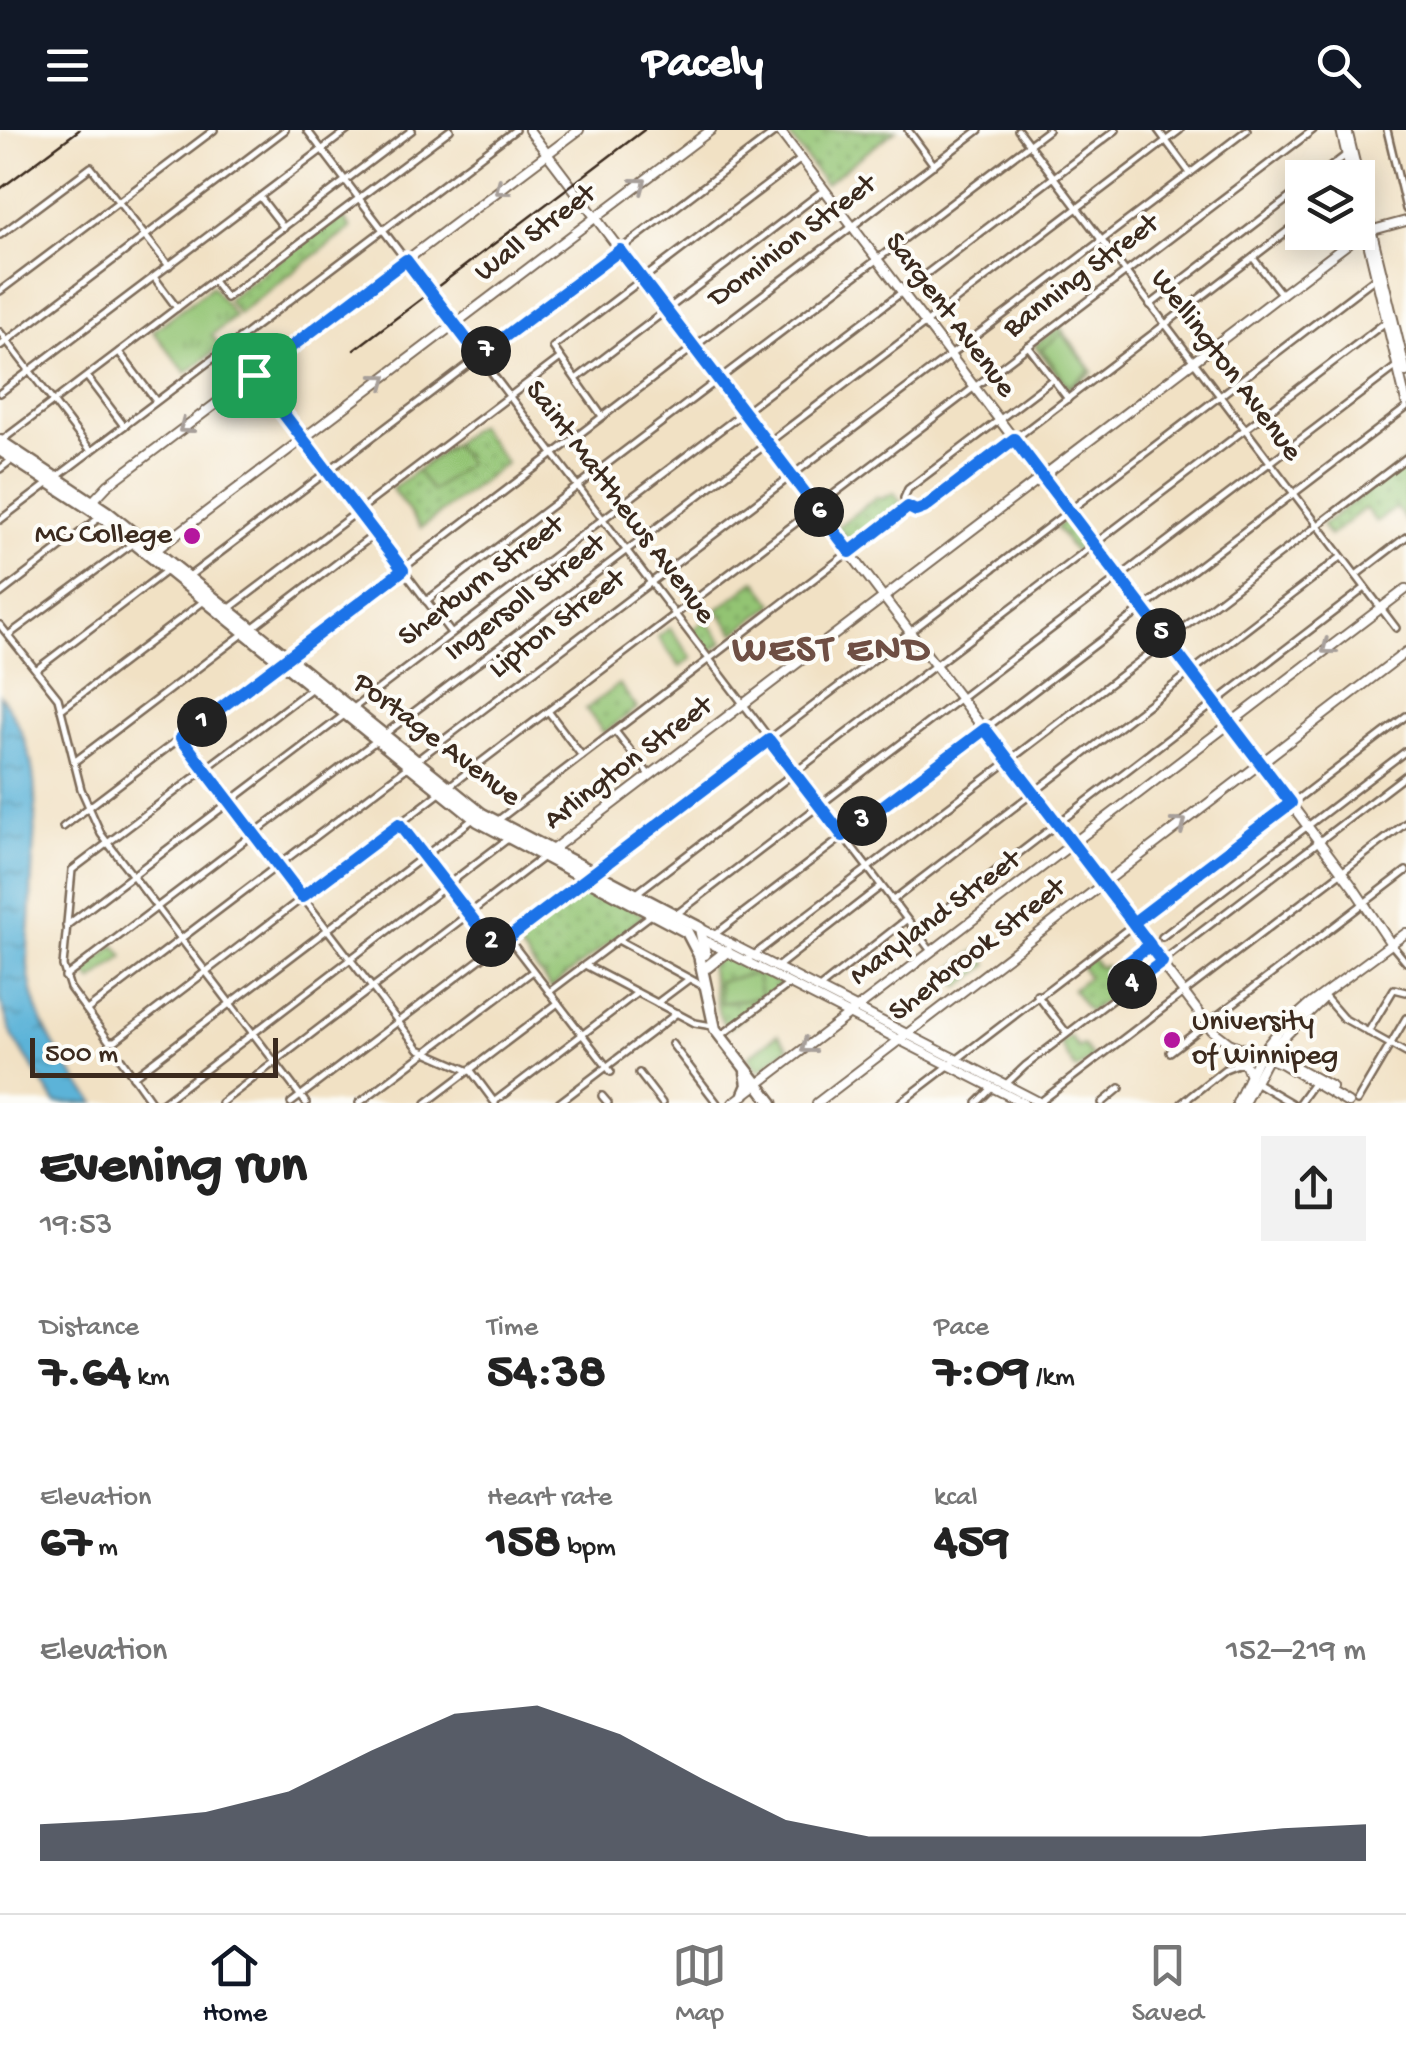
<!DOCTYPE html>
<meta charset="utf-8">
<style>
:root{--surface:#fff;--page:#f2f2f2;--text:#222;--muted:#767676;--line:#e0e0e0;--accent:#111827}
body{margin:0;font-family:"Gochi Hand",sans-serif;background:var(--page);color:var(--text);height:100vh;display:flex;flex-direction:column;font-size:38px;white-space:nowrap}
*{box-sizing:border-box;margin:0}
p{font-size:32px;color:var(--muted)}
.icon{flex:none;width:55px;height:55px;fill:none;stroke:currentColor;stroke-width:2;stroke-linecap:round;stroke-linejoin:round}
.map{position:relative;height:973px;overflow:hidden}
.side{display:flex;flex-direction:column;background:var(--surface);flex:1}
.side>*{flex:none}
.fabs{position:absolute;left:1285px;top:30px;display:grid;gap:20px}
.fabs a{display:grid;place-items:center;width:90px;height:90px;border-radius:0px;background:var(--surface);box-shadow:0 5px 25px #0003;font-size:50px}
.scale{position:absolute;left:30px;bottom:25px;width:248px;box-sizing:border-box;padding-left:10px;border:5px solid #3b2a1e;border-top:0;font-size:28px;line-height:35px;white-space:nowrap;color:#3b2a1e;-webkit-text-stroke:8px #fdfcf7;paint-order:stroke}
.pin{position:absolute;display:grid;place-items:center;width:85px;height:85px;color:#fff;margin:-42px;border-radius:20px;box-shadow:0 5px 15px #0006}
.km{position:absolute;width:50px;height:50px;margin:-25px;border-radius:50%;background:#222;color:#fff;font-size:28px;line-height:50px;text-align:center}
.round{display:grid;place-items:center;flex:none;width:105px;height:105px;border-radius:0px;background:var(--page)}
.summary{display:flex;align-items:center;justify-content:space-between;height:170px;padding:0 40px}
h1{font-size:55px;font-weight:800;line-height:75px}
.metrics{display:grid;grid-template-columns:repeat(3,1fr);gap:15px;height:170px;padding:10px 40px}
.metrics div{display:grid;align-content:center}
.metrics b{font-size:50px;font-weight:800}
.metrics small{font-size:28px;font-weight:400}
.metrics p{font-size:28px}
.chart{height:280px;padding:20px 40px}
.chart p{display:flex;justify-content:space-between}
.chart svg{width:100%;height:180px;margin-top:10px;fill:var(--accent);opacity:.7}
header{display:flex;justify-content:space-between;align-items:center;height:130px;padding:0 40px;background:var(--accent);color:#fff;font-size:45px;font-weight:800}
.tab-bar{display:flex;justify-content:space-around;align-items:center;height:140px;border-top:2px solid var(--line);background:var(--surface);font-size:28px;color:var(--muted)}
.tab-bar a{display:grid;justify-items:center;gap:5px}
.tab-bar .current{color:var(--accent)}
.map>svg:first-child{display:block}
</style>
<header><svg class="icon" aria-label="menu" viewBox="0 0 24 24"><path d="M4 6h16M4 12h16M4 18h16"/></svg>Pacely<svg class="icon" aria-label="search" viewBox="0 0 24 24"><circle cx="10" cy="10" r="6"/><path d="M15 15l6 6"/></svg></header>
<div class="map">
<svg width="1406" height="973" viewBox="0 0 1406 973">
<defs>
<pattern id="grass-tufts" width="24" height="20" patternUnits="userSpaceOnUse" patternTransform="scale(2.5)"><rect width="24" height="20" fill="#93c473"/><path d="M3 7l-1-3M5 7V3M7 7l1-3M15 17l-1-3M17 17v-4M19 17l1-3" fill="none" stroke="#799f5e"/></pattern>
<pattern id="park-dots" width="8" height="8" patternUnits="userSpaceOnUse" patternTransform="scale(2.5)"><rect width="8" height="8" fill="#93c473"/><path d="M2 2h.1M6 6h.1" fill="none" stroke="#799f5e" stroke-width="1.8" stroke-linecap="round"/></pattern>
<pattern id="water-ripples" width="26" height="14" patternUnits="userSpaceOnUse" patternTransform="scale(2.5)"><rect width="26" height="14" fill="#5bb3d8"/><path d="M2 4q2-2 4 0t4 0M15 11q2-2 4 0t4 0" fill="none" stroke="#4c92af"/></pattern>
</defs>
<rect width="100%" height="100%" fill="#fdfcf7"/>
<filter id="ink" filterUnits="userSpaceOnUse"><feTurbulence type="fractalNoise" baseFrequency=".01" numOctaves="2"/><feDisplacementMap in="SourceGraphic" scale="20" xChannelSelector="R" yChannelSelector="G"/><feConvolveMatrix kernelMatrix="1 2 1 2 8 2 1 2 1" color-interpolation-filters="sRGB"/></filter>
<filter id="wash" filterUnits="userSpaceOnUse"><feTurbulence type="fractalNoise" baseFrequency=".0048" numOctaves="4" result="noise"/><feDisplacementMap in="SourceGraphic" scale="40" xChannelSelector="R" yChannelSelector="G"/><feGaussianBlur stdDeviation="2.25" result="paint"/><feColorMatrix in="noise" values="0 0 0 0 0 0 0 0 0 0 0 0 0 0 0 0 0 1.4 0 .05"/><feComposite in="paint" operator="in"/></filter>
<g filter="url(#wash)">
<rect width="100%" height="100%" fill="#f1e1c4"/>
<g fill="url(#grass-tufts)" stroke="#677748" stroke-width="2.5">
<polygon points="212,156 235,187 212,205 220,217 186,243 153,201"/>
<polygon points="977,820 988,835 960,857 948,842"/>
<polygon points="1070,906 1078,918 1083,915 1093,928 1076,940 1060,914"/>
</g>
<g fill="url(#park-dots)" stroke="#677748" stroke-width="2.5">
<polygon points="785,0 896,0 825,54"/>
<polygon points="341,84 351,98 238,184 227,169"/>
<polygon points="1060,197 1093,242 1068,260 1035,215"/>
<polygon points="477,295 506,333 421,398 392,359"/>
<polygon points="1406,331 1406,391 1396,378 1376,392 1365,378 1330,406 1322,395"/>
<polygon points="894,363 903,375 851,415 837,397 877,367 881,369"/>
<polygon points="1068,388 1088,414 1075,423 1056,397"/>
<polygon points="756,450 774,474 735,503 717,480"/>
<polygon points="706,490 723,512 710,523 693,500"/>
<polygon points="619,554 637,578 604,603 586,579"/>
<polygon points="583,753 644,785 551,858 512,808"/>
<polygon points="115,815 124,826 92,851 83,839"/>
<polygon points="724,825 781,853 782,856 727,899 719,885 710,835"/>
<polygon points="1092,828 1100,838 1104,835 1121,858 1089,882 1072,859 1088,847 1081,837"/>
</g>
<g fill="#93c473" stroke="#677748" stroke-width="2.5">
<polygon points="1062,203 1090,240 1069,256 1042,219"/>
<polygon points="453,314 468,333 432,361 417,341"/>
<polygon points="670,498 692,528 680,537 658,507"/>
<polygon points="757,844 761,867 721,873 718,851"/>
<polygon points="778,904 789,917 759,941 748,927"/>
</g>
<path fill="url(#water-ripples)" stroke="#4b6e7b" stroke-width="2.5" d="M0 565C51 634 32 693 31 770 31 796 25 820 29 846 36 894 65 939 96 973H56L13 907 0 871Z"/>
</g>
<g filter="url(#ink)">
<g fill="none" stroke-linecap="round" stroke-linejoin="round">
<g stroke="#7b6a58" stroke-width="10">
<g id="minor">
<polyline points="307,0 931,821"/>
<polyline points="908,0 934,35"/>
<polyline points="1018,0 1396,498"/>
<polyline points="1158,0 1190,43"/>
<polyline points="1387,0 1406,79"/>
<polyline points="1316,48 1346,25"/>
<polyline points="260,67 284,98"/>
<polyline points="0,105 91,37 169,136"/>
<polyline points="1253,128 1282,165"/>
<polyline points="154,147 177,178"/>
<polyline points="213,151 226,168 450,0"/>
<polyline points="0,161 214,0"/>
<polyline points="1150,175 1302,58"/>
<polyline points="0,202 91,321"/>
<polyline points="232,215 451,503"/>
<polyline points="0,216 285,0"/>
<polyline points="1028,216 1068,269"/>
<polyline points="119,222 156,271"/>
<polyline points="87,247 124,296"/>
<polyline points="576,249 824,60"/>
<polyline points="0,263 348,0"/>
<polyline points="602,286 553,217 801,29"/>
<polyline points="1,311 412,0"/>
<polyline points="0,339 13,329"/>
<polyline points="908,377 916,381 924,378 1302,90"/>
<polyline points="908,377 904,368 908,359 1053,249"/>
<polyline points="0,390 515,0"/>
<polyline points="1356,445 1406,407"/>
<polyline points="188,447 778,0"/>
<polyline points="0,464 99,388"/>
<polyline points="426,471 1048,0"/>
<polyline points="230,478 559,229"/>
<polyline points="0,495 58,568 81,659 101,704 306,973"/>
<polyline points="252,498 375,404"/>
<polyline points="10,504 132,414"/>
<polyline points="288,526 979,0"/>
<polyline points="37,539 166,441"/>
<polyline points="312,558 72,740 63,836 70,858 109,911 115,911 440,663"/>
<polyline points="63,578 204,471"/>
<polyline points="548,581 582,626"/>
<polyline points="615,601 650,646"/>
<polyline points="386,603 1180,0"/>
<polyline points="181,608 419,919 472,942 495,973"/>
<polyline points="417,630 1247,0"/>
<polyline points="74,632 243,504"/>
<polyline points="448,657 1313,0"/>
<polyline points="497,691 908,377"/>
<polyline points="399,694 495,818"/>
<polyline points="63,697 279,533"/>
<polyline points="596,741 1375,148"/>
<polyline points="638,762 1387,191"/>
<polyline points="892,771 1341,427"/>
<polyline points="678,783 1397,236"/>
<polyline points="66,796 1116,0"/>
<polyline points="916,802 1365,458"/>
<polyline points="714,805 1406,278"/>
<polyline points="1162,807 1406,621"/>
<polyline points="508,808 611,942"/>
<polyline points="618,810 703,856"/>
<polyline points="1391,814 1406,832"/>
<polyline points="746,831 1406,328"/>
<polyline points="585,835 695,893 712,896"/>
<polyline points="777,837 880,757"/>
<polyline points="65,847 377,610"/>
<polyline points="818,859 906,790"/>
<polyline points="1126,859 1116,842 1155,812"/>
<polyline points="549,862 651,785"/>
<polyline points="1037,865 1066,902"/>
<polyline points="1324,866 1343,888 1406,923"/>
<polyline points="657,873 689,849"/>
<polyline points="87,880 409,636"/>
<polyline points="1368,902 1394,859 1406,862"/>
<polyline points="723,904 788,855"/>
<polyline points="672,914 717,973"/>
<polyline points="1170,922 1406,741"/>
<polyline points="121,929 152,973"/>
<polyline points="639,943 662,973"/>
<polyline points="133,947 472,690"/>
<polyline points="1255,952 1291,973"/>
<polyline points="1005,955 1025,936 1406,645"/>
<polyline points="602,966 608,973"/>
<polyline points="495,971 637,863"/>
<polyline points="1357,971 1406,888"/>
<polyline points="162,973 509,708"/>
<polyline points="221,973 542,728"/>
<polyline points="291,973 587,748"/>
<polyline points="359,973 533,841"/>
<polyline points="426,973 558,873"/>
<polyline points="559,973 677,883"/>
<polyline points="900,973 1406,586"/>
<polyline points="977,973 992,958"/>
<polyline points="1039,973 1406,693"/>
<polyline points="1102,973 1120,958"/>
<polyline points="1182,973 1225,939 1258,926"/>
<polyline points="1299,973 1314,952"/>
</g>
</g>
<g stroke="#7b6a58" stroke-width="12">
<g id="major">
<polyline points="529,0 1212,900 1229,913 1283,934 1348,973"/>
<polyline points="779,0 1276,654 1353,757 1391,814"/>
<polyline points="1341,0 1352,48"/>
<polyline points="1347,0 1406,242"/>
<polyline points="1358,71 1406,272"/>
<polyline points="91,373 108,355 579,0"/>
<polyline points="152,423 711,0"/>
<polyline points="548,723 1362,103 1406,91"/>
<polyline points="700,798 1041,973"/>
<polyline points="702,809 1023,973"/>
<polyline points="1270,923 1332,957"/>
<polyline points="1236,933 1245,933 1249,943"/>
<polyline points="733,973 1406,459"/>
<polyline points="817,973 1406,522"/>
<polyline points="1237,973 1260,924 1278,902 1310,874 1406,803"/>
<polyline points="1244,973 1273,918 1322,870"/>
</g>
</g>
<g stroke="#7b6a58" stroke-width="15">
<g id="highway">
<polyline points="0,311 107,382 482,684 700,798 705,824"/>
<polyline points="0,320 101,386 478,691 687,802 699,825 715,899 772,973"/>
<polyline points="707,837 727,821"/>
<polyline points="744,964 748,955 746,942"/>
</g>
</g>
<use href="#minor" stroke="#fff" stroke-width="5"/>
<use href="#major" stroke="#fff" stroke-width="8"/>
<use href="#highway" stroke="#fff" stroke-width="10"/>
<g stroke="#3b2a1e" stroke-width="2.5">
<polyline points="0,59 79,0"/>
<polyline points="354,220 644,0"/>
</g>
</g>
<defs><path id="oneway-chevron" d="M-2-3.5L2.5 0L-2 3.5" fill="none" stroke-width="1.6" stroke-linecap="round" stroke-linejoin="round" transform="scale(2.5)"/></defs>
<g stroke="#a79f9a">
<use href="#oneway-chevron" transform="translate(640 54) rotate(-37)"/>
<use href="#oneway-chevron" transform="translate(501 59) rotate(143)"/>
<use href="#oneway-chevron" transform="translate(381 250) rotate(-37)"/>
<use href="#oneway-chevron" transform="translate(185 297) rotate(143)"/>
<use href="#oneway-chevron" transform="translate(1328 518) rotate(143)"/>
<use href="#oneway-chevron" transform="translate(1180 694) rotate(-37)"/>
<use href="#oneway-chevron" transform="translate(807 917) rotate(143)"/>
</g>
</g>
<g fill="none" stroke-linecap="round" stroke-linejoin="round" filter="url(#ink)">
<g stroke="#fff" stroke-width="20">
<polyline id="route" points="254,245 403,440 181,608 302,767 399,694 495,818 769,610 843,706 985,599 1150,815 1116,842 1126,859 1162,832 1133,793 1291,673 1014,309 924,378 916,381 908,377 850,422 620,120 479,226 406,130 254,245"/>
</g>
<use href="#route" stroke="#1a73e8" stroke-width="12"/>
</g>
<g fill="#b5179e" stroke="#fdfcf7" stroke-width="4">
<circle cx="192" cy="406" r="10"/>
<circle cx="1172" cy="910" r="10"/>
</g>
<g text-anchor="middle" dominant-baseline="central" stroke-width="8" stroke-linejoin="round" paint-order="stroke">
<g font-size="30" fill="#3b2a1e" stroke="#fdfcf7">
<text transform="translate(536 104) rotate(-37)">Wall Street</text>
<text transform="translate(793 112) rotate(-37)">Dominion Street</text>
<text transform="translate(1082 147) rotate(-37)">Banning Street</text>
<text transform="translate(949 186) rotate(53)">Sargent Avenue</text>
<text transform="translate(1225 236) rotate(53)">Wellington Avenue</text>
<text transform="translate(619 373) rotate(53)">Saint Matthews Avenue</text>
<text transform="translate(482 452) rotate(-37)">Sherburn Street</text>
<text transform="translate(526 469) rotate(-37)">Ingersoll Street</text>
<text transform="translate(558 495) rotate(-37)">Lipton Street</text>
<text transform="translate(436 611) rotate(37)">Portage Avenue</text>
<text transform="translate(629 634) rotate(-37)">Arlington Street</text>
<text transform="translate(936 789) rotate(-37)">Maryland Street</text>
<text transform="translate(978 821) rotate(-38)">Sherbrook Street</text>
</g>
<g font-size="30" fill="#3b2a1e" stroke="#fdfcf7" text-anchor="end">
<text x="172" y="406">MC College</text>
<text x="1192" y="893" text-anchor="start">University<tspan x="1192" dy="34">of Winnipeg</tspan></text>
</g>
<g font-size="40" font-weight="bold" letter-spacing="2.5" fill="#6f4f44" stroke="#fdfcf7">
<text x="832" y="521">WEST END</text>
</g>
</g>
</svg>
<div class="fabs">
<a><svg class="icon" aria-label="layers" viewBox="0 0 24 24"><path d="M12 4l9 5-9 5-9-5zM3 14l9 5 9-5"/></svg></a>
</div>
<div class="scale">500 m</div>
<div class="pin" style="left:254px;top:245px;background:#1e9e55"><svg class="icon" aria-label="arrive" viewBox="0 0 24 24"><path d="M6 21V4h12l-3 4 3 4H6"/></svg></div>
<b class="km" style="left:202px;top:592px">1</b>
<b class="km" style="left:491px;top:812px">2</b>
<b class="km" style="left:862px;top:691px">3</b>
<b class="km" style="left:1132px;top:854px">4</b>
<b class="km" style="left:1161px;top:503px">5</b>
<b class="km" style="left:819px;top:382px">6</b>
<b class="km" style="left:486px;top:221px">7</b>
</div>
<section class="side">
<div class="summary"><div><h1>Evening run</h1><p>19:53</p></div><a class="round"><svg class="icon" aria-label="share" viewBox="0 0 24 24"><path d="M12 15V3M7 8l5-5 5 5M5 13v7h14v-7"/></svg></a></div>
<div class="metrics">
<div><p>Distance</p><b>7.64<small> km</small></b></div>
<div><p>Time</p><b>54:38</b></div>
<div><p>Pace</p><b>7:09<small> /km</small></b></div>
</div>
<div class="metrics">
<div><p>Elevation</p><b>67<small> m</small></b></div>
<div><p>Heart rate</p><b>158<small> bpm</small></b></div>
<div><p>kcal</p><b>459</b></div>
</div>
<div class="chart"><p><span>Elevation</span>152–219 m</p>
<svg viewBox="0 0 160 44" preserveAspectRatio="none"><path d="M0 44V35L10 34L20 32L30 27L40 17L50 8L60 6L70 13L80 24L90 34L100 38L110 38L120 38L130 38L140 38L150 36L160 35V44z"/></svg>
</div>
</section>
<nav class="tab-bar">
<a class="current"><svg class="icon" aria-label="home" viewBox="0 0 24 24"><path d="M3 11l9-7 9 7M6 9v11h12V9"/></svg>Home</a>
<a><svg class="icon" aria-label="map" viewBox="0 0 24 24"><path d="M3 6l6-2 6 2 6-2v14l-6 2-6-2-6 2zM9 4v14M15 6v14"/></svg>Map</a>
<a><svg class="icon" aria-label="saved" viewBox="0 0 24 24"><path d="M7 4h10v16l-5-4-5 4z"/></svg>Saved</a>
</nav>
